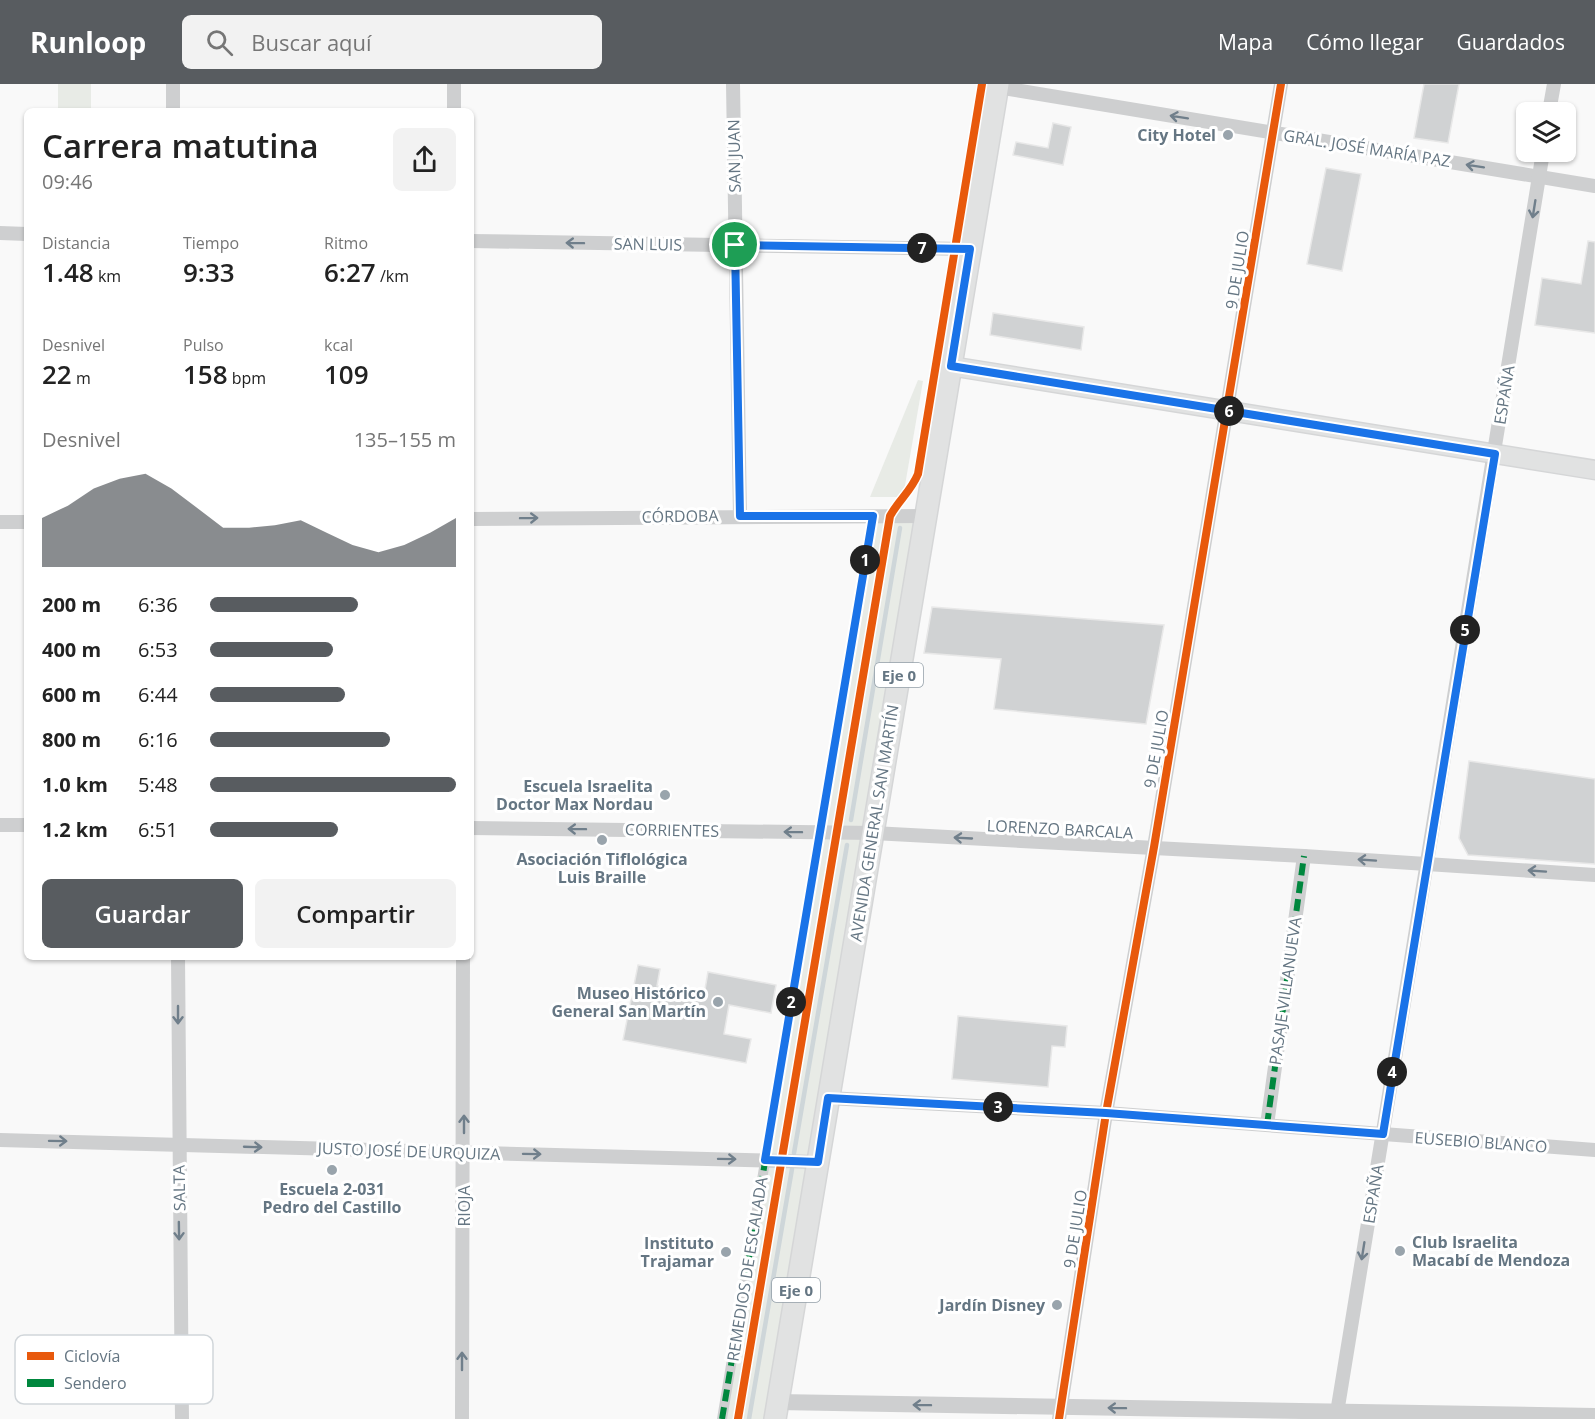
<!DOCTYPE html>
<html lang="es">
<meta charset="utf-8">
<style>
:root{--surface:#fff;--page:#f2f2f2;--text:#222;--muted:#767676;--accent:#585c60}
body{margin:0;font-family:"Open Sans",sans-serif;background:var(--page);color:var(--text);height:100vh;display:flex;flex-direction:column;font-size:22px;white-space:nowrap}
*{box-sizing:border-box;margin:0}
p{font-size:20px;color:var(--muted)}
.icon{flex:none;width:33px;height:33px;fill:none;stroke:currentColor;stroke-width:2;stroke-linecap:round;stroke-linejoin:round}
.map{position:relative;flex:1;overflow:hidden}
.sheet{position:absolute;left:24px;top:24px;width:450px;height:852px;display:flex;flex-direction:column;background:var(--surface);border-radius:9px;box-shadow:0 2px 4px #0004}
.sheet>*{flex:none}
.fabs{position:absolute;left:1516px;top:18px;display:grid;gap:12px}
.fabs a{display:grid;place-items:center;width:60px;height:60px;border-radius:9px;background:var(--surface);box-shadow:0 2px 4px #0004;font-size:30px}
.pin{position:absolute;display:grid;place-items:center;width:51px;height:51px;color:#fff;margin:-26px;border:3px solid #fff;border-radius:50%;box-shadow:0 2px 6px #0007}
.km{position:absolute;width:30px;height:30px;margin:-15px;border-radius:50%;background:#222;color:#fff;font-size:16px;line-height:30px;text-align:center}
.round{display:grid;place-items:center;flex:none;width:63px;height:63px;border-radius:9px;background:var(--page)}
.head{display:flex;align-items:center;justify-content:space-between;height:102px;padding:0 18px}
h1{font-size:33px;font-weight:600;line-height:45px}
.metrics{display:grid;grid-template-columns:repeat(3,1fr);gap:9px;height:102px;padding:6px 18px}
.metrics div{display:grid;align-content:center}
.metrics b{font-size:26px;font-weight:600}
.metrics small{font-size:16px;font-weight:400}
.metrics p{font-size:16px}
.chart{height:168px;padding:12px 18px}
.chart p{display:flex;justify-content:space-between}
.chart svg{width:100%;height:108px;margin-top:6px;fill:var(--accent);opacity:.7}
.action{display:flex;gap:12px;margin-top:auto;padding:12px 18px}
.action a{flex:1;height:69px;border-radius:9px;background:var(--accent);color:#fff;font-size:24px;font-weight:600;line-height:69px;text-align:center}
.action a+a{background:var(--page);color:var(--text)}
ul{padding:0 18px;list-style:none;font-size:20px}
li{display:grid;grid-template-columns:96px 72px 1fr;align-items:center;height:45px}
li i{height:15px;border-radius:8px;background:var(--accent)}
header{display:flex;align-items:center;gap:36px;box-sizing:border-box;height:84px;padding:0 30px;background:var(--accent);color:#fff}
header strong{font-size:28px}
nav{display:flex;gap:33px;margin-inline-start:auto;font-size:21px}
.search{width:420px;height:54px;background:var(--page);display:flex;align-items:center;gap:15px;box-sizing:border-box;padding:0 21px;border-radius:9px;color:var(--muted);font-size:22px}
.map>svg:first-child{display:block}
</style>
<header>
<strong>Runloop</strong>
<div class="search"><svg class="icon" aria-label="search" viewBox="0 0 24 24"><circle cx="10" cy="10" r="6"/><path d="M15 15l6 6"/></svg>Buscar aquí</div>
<nav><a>Mapa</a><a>Cómo llegar</a><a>Guardados</a></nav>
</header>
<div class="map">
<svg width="1595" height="1335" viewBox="0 0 1595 1335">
<rect width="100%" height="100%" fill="#f9f9f9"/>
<g fill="#e8ebe6">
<rect x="58" y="0" width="33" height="27"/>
<polygon points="918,296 923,297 903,413 870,413"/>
<polygon points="873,432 925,432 775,1335 722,1335"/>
</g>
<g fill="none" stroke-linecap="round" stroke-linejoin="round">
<g stroke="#ced6d9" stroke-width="4.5">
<polyline points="851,736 900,444"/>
<polyline points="794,1069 847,761"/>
<polyline points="749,1335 792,1085"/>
</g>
</g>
<g fill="#d0d2d3" stroke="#e8e8e8" stroke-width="1.5">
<polygon points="1424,0 1459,0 1448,59 1414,54"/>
<polygon points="1053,39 1071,43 1063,81 1013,71 1016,58 1048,64"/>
<polygon points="1326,84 1361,90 1342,187 1307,180"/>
<polygon points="1588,157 1595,158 1595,249 1535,241 1542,194 1581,200"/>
<polygon points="993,229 1084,243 1081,266 990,251"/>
<polygon points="932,523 1164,541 1146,640 994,625 1001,575 924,569"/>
<polygon points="1469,677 1595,695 1595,780 1468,771 1459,754"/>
<polygon points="638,881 660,885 657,902 704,911 708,888 776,901 771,929 729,921 724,950 751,955 746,979 623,956"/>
<polygon points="958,932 1067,942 1065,963 1052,962 1048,1003 952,995"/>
</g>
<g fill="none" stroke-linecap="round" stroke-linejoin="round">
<g stroke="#d5d6d7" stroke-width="21">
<polyline id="secondary" points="950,282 1595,386"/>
</g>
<g stroke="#d5d6d7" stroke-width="24">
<polyline id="primary" points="775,1335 998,0"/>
</g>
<polyline stroke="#cecfd0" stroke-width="10" points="722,1335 873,432"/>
<g stroke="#cecfd0" stroke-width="14">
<polyline points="173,0 173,27"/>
<polyline points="454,0 454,27"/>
<polyline points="733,0 740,432"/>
<polyline points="997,3 1595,102"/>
<polyline points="1549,28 1554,0"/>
<polyline points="0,149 27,150"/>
<polyline points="471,157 970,165"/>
<polyline points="471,435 925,432"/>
<polyline points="0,438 27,438"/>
<polyline points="0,741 27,741"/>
<polyline points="471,744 873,749 1304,772 1595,791"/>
<polyline points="178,873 182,1335"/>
<polyline points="828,1014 1106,1029 1595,1066"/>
<polyline points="1267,1041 1304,772"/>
<polyline points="0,1056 818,1078"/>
<polyline points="462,1335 463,873"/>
<polyline points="1059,1335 1106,1029 1154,763 1281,0"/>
<polyline points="1336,1335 1543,68"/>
</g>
<polyline stroke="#cecfd0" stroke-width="16" points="777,1318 1595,1332"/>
<use href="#secondary" stroke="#e1e2e2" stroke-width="18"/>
<use href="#primary" stroke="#e1e2e2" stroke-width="21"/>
<g stroke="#00873e" stroke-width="6" stroke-dasharray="12 6" stroke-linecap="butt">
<polyline points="1267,1041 1304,772"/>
<polyline points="722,1335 873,432"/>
</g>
<g stroke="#fff" stroke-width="11">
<g id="cycleway">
<path d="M738 1335 890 432C899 416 911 407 918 390L982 0"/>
<polyline points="1059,1335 1106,1029 1154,763 1281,0"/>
</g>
</g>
<use href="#cycleway" stroke="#e8590c" stroke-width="8"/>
</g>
<defs><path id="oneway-shaft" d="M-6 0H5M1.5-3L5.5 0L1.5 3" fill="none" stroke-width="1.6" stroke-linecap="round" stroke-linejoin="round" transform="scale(1.5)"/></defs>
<g stroke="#707f8b">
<use href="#oneway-shaft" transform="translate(1179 33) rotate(-171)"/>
<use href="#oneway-shaft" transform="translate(1475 82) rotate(-171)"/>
<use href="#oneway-shaft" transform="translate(1534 125) rotate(99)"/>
<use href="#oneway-shaft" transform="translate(575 159) rotate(-179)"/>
<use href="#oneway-shaft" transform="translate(529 434) rotate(-1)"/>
<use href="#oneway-shaft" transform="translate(577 745) rotate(-179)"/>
<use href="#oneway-shaft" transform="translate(793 748) rotate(-179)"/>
<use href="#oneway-shaft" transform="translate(963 754) rotate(-177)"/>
<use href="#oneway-shaft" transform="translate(1367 776) rotate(-176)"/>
<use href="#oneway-shaft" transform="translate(1537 787) rotate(-176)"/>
<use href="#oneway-shaft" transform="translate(178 931) rotate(90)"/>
<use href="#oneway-shaft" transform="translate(464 1040) rotate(-90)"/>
<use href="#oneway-shaft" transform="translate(58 1057) rotate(1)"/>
<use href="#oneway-shaft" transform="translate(253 1063) rotate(2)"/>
<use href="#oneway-shaft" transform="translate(532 1070) rotate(1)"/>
<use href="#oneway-shaft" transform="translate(727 1075) rotate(1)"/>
<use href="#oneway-shaft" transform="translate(179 1147) rotate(89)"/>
<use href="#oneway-shaft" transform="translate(1363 1167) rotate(99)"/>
<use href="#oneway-shaft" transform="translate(462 1277) rotate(-90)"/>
<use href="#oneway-shaft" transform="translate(922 1321) rotate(-179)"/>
<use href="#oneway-shaft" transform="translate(1117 1324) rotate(-179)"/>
</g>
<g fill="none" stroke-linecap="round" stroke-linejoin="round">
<g stroke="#fff" stroke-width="12">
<polygon id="route" points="735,161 970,165 951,282 1495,370 1383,1050 1106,1029 828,1014 818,1078 765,1076 873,432 740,432"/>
</g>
<use href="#route" stroke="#1a73e8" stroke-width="8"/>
</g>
<g fill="#99a4ac" stroke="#fff" stroke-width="2">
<circle cx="1228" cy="51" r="6"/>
<circle cx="665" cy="711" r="6"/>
<circle cx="602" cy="756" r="6"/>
<circle cx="718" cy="918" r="6"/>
<circle cx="332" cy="1086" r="6"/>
<circle cx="1400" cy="1167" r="6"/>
<circle cx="726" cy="1168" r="6"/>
<circle cx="1057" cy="1221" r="6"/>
</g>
<g text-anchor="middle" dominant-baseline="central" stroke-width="6" stroke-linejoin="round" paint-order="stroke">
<g fill="#fff" stroke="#939fa8" stroke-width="1.5">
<rect x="875" y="579" width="48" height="24" rx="4.5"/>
<rect x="772" y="1194" width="48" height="24" rx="4.5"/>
</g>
<g font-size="15" font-weight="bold" fill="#657683">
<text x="899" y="591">Eje 0</text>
<text x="796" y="1206">Eje 0</text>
</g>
<g font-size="16" font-weight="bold" fill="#657683" stroke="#fff" text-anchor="end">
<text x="1216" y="51">City Hotel</text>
<text x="653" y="702">Escuela Israelita<tspan x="653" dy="18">Doctor Max Nordau</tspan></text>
<text x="602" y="775" text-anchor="middle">Asociación Tiflológica<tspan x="602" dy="18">Luis Braille</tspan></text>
<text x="706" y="909">Museo Histórico<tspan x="706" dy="18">General San Martín</tspan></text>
<text x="332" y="1105" text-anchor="middle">Escuela 2-031<tspan x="332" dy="18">Pedro del Castillo</tspan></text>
<text x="1412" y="1158" text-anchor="start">Club Israelita<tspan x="1412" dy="18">Macabí de Mendoza</tspan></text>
<text x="714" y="1159">Instituto<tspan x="714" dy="18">Trajamar</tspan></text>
<text x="1045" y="1221">Jardín Disney</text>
</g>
<g font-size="16" fill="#657683" stroke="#fff">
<text transform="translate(1367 64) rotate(9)">GRAL. JOSÉ MARÍA PAZ</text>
<text transform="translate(734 72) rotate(-91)">SAN JUAN</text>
<text transform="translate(648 160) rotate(1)">SAN LUIS</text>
<text transform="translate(1237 186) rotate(-81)">9 DE JULIO</text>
<text transform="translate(1504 311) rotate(-81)">ESPAÑA</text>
<text transform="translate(680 432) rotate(-1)">CÓRDOBA</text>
<text transform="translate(1156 665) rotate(-80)">9 DE JULIO</text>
<text transform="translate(874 739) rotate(-81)">AVENIDA GENERAL SAN MARTÍN</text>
<text transform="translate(1060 745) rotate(3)">LORENZO BARCALA</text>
<text transform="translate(672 746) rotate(1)">CORRIENTES</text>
<text transform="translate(1285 907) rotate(-82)">PASAJE VILLANUEVA</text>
<text transform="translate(1481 1058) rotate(4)">EUSEBIO BLANCO</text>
<text transform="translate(409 1067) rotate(2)">JUSTO JOSÉ DE URQUIZA</text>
<text transform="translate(179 1104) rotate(-91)">SALTA</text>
<text transform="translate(1373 1110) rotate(-81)">ESPAÑA</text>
<text transform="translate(464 1122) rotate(-90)">RIOJA</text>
<text transform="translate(1075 1145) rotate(-81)">9 DE JULIO</text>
<text transform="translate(747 1185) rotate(-81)">REMEDIOS DE ESCALADA</text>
</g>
</g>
<rect x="15" y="1251" width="198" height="69" rx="9" fill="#fff" stroke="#d1d6da" stroke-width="1.5"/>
<rect x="27" y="1268" width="27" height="8" fill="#e8590c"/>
<rect x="27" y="1295" width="27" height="8" fill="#00873e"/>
<g font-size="16" fill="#657683">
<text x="64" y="1278">Ciclovía</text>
<text x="64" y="1305">Sendero</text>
</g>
</svg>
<div class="fabs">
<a><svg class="icon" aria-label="layers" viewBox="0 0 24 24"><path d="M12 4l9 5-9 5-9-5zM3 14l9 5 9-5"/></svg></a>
</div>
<div class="pin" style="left:735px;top:161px;background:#1e9e55"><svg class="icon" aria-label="arrive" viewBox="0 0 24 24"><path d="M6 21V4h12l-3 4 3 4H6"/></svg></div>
<b class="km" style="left:865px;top:476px">1</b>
<b class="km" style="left:791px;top:918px">2</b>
<b class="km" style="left:998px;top:1023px">3</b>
<b class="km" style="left:1392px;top:988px">4</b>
<b class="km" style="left:1465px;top:546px">5</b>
<b class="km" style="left:1229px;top:327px">6</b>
<b class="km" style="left:922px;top:164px">7</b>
<section class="sheet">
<div class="head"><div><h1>Carrera matutina</h1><p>09:46</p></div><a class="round"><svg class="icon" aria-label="share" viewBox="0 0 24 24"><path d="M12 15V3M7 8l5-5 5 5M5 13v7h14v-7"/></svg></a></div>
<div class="metrics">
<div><p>Distancia</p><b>1.48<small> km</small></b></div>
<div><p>Tiempo</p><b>9:33</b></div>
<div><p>Ritmo</p><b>6:27<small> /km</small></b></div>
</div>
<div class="metrics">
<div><p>Desnivel</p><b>22<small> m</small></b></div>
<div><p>Pulso</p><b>158<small> bpm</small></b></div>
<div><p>kcal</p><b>109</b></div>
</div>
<div class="chart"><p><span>Desnivel</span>135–155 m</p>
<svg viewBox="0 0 160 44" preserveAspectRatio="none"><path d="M0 44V24L10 19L20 12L30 8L40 6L50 12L60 20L70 28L80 28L90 27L100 25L110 30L120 35L130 38L140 35L150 30L160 24V44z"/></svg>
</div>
<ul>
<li><b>200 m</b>6:36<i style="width:60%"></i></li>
<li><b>400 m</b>6:53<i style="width:50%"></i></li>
<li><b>600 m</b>6:44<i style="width:55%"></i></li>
<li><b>800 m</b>6:16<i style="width:73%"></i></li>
<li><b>1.0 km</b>5:48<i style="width:100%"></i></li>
<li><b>1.2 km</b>6:51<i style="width:52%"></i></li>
</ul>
<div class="action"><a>Guardar</a><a>Compartir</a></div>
</section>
</div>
